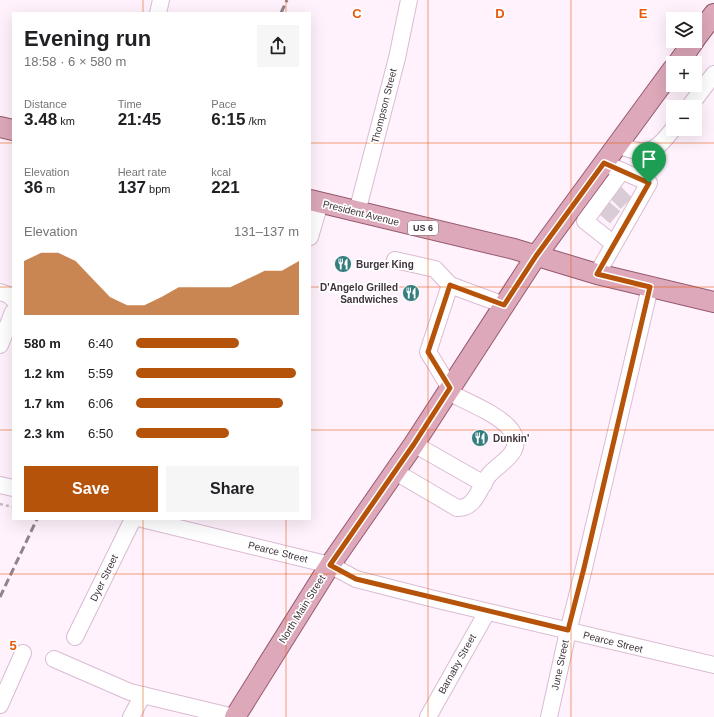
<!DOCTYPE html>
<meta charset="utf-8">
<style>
:root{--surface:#fff;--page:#f6f6f6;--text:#202124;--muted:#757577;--accent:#b45309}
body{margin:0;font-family:Arial,sans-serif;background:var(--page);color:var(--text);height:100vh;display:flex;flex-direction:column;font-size:15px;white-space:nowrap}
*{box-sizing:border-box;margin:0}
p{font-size:13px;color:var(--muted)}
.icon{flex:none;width:22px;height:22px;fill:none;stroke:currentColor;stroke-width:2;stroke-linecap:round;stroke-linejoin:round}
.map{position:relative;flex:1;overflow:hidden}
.drawer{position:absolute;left:12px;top:12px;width:299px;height:508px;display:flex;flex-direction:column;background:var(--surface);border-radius:0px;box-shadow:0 4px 16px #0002}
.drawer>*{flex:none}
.fabs{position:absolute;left:666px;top:12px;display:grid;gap:8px}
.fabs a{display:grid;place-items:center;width:36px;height:36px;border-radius:0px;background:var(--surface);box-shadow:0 4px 16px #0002;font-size:20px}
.pin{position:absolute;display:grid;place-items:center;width:34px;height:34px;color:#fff;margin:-41px -17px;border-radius:50% 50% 50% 0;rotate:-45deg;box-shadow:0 0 4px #0007}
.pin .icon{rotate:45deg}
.round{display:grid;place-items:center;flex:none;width:42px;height:42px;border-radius:0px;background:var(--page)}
.head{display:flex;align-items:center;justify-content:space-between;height:68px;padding:0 12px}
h1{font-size:22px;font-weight:700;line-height:30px}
.figures{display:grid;grid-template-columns:repeat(3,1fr);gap:6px;height:68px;padding:4px 12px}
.figures div{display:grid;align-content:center}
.figures b{font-size:17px;font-weight:700}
.figures small{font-size:11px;font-weight:400}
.figures p{font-size:11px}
.chart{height:112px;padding:8px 12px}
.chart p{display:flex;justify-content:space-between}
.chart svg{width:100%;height:72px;margin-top:4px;fill:var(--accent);opacity:.7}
.action{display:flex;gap:8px;margin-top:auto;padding:8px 12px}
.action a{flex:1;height:46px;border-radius:0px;background:var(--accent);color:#fff;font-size:16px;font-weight:700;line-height:46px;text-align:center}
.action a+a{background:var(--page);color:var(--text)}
ul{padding:0 12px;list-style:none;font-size:13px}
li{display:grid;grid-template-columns:64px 48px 1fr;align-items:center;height:30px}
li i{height:10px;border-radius:5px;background:var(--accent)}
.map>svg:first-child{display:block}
</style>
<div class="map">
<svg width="714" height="717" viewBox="0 0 714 717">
<rect width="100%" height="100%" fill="#fff2fc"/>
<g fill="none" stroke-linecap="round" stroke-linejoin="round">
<g stroke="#d9ccd6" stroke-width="16" stroke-dasharray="16 8" stroke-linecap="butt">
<polyline points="615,192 627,204"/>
<polyline points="603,207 616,218"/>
</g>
<g stroke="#dabbd4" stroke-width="18">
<g id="minor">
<polyline points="158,13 161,0"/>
<polyline points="689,107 714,74"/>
<path d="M617 145C647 156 654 154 673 129"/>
<polyline points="357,212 397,58 409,0"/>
<polyline points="310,237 320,203"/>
<polyline points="614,244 585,221 622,171"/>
<polyline points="395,260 435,269 450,285"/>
<polyline points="597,274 649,183 604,163"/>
<polyline points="0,292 9,295 13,299"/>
<polyline points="0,345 13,312"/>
<polyline points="450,388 428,352 450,285 504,305"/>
<polyline points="414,444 484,484"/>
<path d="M394 471 457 508C476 509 479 487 489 475 500 462 526 452 511 430 499 414 465 401 448 392"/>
<polyline points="0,485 13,488"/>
<polyline points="142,519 330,565 356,579 434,599 714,665"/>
<polyline points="75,637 133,519"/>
<polyline points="54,659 130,692 234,717"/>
<polyline points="0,705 23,653"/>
<polyline points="131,717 143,695"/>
<polyline points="428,717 487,612"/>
<polyline points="549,717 567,636 584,568 650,287"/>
</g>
</g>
<g stroke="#97596f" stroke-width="22">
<g id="major">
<polyline points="695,39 714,14"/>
<polyline points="678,63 694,41"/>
<polyline points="0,127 13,130"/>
<polyline points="310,200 514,249 597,274 714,302"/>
<polyline points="235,717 330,565 414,444 536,256 673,69"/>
</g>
</g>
<polyline stroke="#c5b9c2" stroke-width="2.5" stroke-dasharray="3 3" stroke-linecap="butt" points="0,504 13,507"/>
<use href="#minor" stroke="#fff" stroke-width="16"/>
<use href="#major" stroke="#dda8b9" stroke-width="20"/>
<g stroke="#8f838c" stroke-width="3" stroke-dasharray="8 4" stroke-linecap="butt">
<polyline points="281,13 287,0"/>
<polyline points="0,597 37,519"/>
</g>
</g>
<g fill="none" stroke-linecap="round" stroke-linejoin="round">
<g stroke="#fff" stroke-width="8">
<polygon id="route" points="604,163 649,183 597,274 650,287 584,568 568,630 356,579 330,565 414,444 450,388 428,352 450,285 504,305 536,256"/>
</g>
<use href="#route" stroke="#b45309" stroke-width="5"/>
</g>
<path fill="none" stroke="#e8590c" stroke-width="1" stroke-opacity="0.55" d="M143 0V13M286 0V13M428 0V717M571 0V717M0 143H13M310 143H714M0 287H13M310 287H714M0 430H13M310 430H714M143 519V717M286 519V717M0 574H714"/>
<defs>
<g id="restaurant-disc" transform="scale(0.9)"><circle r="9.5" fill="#357e7f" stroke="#fff"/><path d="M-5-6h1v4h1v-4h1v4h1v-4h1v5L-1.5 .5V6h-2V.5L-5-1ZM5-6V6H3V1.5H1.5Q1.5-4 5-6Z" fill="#fff"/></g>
</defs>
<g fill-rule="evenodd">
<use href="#restaurant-disc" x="343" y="264"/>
<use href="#restaurant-disc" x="411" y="293"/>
<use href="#restaurant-disc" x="480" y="438"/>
</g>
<g text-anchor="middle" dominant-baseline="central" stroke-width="3.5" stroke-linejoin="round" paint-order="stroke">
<rect fill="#fff" stroke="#797076" stroke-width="1" x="408" y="221" width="30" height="14" rx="3"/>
<g font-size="9" font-weight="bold" fill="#3f333c">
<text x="423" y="228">US 6</text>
</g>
<g font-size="10" fill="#3f333c" stroke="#fff">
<text transform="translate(384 106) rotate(-76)">Thompson Street</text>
<text transform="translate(361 213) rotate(14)">President Avenue</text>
<text transform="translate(278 552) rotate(14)">Pearce Street</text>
<text transform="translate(104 578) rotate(-64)">Dyer Street</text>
<text transform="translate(302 609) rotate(-58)">North Main Street</text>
<text transform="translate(613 642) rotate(14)">Pearce Street</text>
<text transform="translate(457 664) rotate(-61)">Barnaby Street</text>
<text transform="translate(560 665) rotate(-78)">June Street</text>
</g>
<g font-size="10" font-weight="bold" fill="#3f333c" stroke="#fff" text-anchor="start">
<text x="356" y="264">Burger King</text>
<text x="398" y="287" text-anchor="end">D'Angelo Grilled<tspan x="398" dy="12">Sandwiches</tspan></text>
<text x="493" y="438">Dunkin'</text>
</g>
</g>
<g font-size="13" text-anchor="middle" font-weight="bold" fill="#e8590c" stroke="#fff" stroke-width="3.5" stroke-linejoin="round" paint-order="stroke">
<text x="357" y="18">C</text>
<text x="500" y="18">D</text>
<text x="643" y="18">E</text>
<text x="13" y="650">5</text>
</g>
</svg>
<div class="fabs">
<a><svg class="icon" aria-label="layers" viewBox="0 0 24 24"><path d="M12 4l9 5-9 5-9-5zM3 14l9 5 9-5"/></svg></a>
<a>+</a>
<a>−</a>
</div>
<div class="pin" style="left:649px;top:183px;background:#1e9e55"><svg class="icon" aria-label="arrive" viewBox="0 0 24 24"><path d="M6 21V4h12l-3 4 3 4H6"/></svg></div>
<section class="drawer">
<div class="head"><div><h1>Evening run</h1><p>18:58 · 6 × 580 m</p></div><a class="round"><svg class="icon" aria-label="share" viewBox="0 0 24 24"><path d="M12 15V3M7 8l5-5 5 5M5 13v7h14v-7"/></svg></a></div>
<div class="figures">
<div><p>Distance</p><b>3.48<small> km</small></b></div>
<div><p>Time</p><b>21:45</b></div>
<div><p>Pace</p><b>6:15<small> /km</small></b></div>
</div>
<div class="figures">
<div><p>Elevation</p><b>36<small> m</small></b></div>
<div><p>Heart rate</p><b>137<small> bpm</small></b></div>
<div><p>kcal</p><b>221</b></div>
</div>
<div class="chart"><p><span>Elevation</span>131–137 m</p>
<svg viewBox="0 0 160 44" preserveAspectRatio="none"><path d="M0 44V11L10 6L20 6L30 11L40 22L50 33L60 38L70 38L80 33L90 27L100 27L110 27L120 27L130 22L140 17L150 17L160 11V44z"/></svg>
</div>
<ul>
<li><b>580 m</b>6:40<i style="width:63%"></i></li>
<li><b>1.2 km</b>5:59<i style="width:98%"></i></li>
<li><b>1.7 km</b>6:06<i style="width:90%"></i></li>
<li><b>2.3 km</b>6:50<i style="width:57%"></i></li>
</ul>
<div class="action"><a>Save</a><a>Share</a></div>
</section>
</div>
